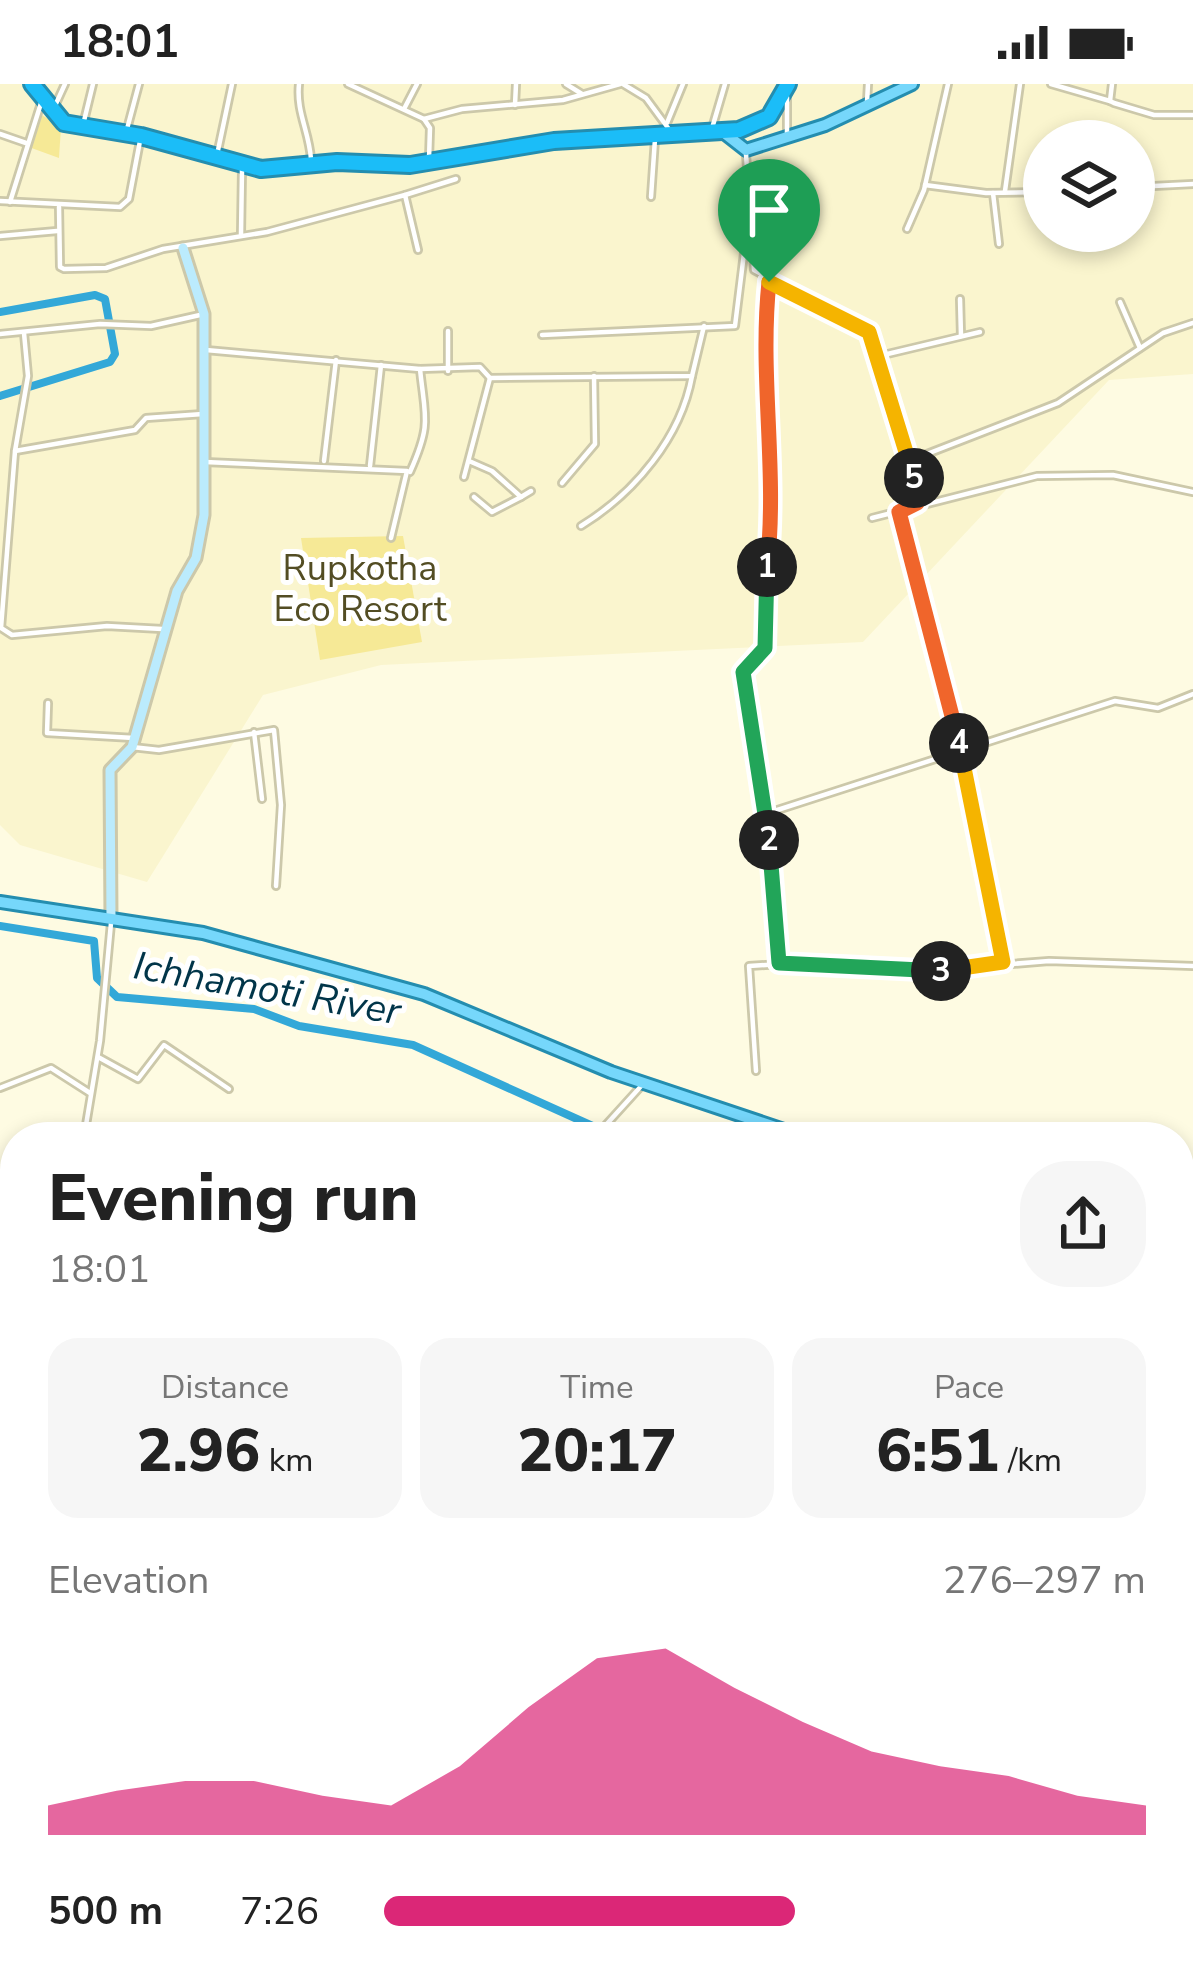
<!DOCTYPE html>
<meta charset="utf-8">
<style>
:root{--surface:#fff;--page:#f6f6f6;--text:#222;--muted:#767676;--accent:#db2777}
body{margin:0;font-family:"Nunito Sans",sans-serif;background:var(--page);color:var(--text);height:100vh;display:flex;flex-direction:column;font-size:45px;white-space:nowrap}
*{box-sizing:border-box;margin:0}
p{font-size:39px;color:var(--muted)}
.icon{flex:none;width:66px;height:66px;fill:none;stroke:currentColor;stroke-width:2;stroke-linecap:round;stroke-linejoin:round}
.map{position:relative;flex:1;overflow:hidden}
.sheet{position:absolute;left:0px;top:1038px;width:1194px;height:861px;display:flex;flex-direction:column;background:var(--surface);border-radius:48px 48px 0 0;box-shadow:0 6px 18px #0003}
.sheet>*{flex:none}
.tools{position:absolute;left:1023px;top:36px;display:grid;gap:24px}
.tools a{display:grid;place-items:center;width:132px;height:132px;border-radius:50%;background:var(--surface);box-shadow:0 6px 18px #0003;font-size:60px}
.pin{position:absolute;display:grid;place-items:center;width:102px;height:102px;color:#fff;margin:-123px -51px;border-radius:50% 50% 50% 0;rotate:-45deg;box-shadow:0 0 12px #0007}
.pin .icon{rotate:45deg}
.km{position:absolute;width:60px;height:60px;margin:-30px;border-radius:50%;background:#222;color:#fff;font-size:33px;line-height:60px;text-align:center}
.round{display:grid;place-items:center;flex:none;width:126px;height:126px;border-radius:48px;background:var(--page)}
.head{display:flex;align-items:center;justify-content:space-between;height:204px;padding:0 48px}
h1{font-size:66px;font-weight:800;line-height:90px}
.metrics{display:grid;grid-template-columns:repeat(3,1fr);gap:18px;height:204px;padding:12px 48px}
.metrics div{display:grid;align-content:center;border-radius:30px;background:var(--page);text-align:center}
.metrics b{font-size:60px;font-weight:800}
.metrics small{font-size:33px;font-weight:400}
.metrics p{font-size:33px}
.chart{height:336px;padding:24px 48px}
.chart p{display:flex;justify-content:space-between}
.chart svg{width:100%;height:216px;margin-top:12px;fill:var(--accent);opacity:.7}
ul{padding:0 48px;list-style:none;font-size:39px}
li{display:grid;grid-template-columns:192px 144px 1fr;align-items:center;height:90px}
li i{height:30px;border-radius:15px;background:var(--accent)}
.status{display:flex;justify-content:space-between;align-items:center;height:84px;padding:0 60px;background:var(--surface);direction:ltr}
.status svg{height:33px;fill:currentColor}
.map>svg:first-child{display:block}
</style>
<div class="status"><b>18:01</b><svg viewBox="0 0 49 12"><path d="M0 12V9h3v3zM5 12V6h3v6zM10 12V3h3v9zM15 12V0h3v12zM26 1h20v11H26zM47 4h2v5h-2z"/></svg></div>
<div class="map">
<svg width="1193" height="1898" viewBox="0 0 1193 1898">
<rect width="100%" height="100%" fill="#fefbe2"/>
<path fill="#faf5ce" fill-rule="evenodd" d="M0 0H1193V290L1109 296 863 558 381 581 263 611 147 798 20 761 0 741ZM1044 57H1134V147H1044Z"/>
<g fill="#f6e996">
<polygon points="40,30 61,43 59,74 26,62"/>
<polygon points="403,452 422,558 320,576 301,454"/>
</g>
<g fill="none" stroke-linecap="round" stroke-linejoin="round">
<g stroke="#33a8d8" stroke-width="8">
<polyline points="0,228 95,211 105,215 115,270 110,278 0,312"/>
<polyline points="0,842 94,857 97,894 117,913 254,925 299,942 413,961 617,1053"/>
<polyline points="1179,1440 1193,1471"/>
</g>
<g stroke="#ccc8aa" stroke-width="10">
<g id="street">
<path d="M299 0C296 28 309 47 311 75"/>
<polyline points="348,0 424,35 462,25 563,16 620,0"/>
<polyline points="566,0 582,10"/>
<polyline points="623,0 646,14 671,48"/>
<polyline points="1051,0 1110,17"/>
<polyline points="1112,0 1110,17 1114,19 1154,31 1193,31"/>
<polyline points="867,18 868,0"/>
<polyline points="515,21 516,0"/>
<polyline points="54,24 65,0"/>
<polyline points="404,25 417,0"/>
<polyline points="424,35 430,44 429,75"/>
<polyline points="667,39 683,0"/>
<polyline points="83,41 93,0"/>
<polyline points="713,41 725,0"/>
<polyline points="127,45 139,0"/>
<polyline points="787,49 787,13"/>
<polyline points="0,50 26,59"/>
<polyline points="746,70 754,186 869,248 904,348 917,419"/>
<polyline points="217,71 232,0"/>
<polyline points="925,101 986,109 1044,108"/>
<polyline points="1134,103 1193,100"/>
<polyline points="1005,107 1020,0"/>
<polyline points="993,109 999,160"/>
<polyline points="405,111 456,95"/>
<polyline points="651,113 655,55"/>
<polyline points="0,117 120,123 129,115 140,57"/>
<polyline points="10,118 42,16"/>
<polyline points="59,123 60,183 64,185 106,184 163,165 267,148 405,111 418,166"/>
<polyline points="907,145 924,106 948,0"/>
<polyline points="241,150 242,86"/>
<polyline points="0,152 57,147"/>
<polyline points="769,198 765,256 773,433 765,564 743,588 771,771 779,879"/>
<polyline points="960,215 961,252"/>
<polyline points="1120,218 1140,264"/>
<polyline points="448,247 448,287"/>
<polyline points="24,249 28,292 15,367 135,346 146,334 203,330"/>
<polyline points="0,250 100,240 151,242 200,231"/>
<polyline points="542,251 735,242 747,145"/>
<polyline points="206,266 420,285 480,283 490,294 692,292 704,242"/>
<polyline points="879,272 980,248"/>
<polyline points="15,367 1,544 12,551 107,542 162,545"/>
<polyline points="914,375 1058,319 1163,249 1193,239"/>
<polyline points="324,377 336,276"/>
<polyline points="469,377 492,387 521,413 531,407"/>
<polyline points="205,378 407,387 391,454"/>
<polyline points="370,382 381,281"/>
<path d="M410 388C432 339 425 334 420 285"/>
<polyline points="464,393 490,294"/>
<polyline points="562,399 595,360 594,292"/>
<polyline points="474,413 492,428 521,413"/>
<polyline points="899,427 960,665 1003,878"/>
<polyline points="872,434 1037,392 1113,391 1193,408"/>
<path d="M581 442C635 409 681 353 692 292"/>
<polyline points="48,619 47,649 134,654"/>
<polyline points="254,648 262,715"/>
<polyline points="132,663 159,666 274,646 281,721 276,802"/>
<polyline points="765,730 1115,617 1158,624 1193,610"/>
<polyline points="98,973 138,995 164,961 229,1005"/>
<polyline points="756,987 749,882 827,877 923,887 1049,877 1193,882"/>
<polyline points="0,1004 51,984 90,1009"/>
<polyline points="84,1053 100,957 111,839"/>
<polyline points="595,1053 643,1000"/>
<polyline points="0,1198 15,1180"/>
<polyline points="0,1417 15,1327"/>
<polyline points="0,1531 15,1532"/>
<polyline points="0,1712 15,1715"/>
<polyline points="0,1774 15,1777"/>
<polyline points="402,1884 404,1898"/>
</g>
</g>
<g stroke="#ccc8aa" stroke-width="15">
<polyline id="secondary" points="111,834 110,686 132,663 177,507 196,474 204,431 204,230 183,164"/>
</g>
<g stroke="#248daf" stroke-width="16">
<g id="primary">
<polyline points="723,48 746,66 825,41 912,0"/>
<polyline points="0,818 203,849 424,910 611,988 805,1053"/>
<polyline points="1179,1252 1193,1264"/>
</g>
</g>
<g stroke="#248daf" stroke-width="20">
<polyline id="highway" points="32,0 64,39 141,52 261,85 337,78 410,81 554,57 739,46 769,33 788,0"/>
</g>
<use href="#street" stroke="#fff" stroke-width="4.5"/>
<use href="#secondary" stroke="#bbebfd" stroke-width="9"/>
<use href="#primary" stroke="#76d7fb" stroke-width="10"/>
<use href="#highway" stroke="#1bbdf8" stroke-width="14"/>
</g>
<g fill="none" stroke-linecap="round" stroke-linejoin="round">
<g stroke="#fff" stroke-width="24">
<path id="split-1" d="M767 483C778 388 759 292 769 198"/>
</g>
<g stroke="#fff" stroke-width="24">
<polyline id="split-2" points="767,483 765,564 743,588 769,756"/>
</g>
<g stroke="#fff" stroke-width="24">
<polyline id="split-3" points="769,756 779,879 941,887"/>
</g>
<g stroke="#fff" stroke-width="24">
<polyline id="split-4" points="941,887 1003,878 959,659"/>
</g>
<g stroke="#fff" stroke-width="24">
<polyline id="split-5" points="914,394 917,419 899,428 959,659"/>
</g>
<g stroke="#fff" stroke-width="24">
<polyline id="split-6" points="769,198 869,248 914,394"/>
</g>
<use href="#split-1" stroke="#f0652b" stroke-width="15"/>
<use href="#split-2" stroke="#22a559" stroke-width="15"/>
<use href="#split-3" stroke="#22a559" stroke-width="15"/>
<use href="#split-4" stroke="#f5b400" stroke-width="15"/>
<use href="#split-5" stroke="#f0652b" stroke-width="15"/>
<use href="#split-6" stroke="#f5b400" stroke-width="15"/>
</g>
<g text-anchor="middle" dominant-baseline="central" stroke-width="10" stroke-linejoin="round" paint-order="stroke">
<g font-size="36" fill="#534d23" stroke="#fff">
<text x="360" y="484">Rupkotha<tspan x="360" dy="41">Eco Resort</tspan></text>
</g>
<g font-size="39" font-style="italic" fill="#013549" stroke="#fff">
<text transform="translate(267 905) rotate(10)">Ichhamoti River</text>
</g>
</g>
</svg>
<div class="tools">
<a><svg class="icon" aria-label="layers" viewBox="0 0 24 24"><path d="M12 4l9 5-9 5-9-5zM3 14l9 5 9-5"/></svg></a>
</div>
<div class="pin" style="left:769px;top:198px;background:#1e9e55"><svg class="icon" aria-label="arrive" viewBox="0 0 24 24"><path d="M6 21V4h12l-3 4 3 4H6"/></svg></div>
<b class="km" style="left:767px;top:483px">1</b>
<b class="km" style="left:769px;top:756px">2</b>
<b class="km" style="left:941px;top:887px">3</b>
<b class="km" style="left:959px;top:659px">4</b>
<b class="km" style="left:914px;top:394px">5</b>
<section class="sheet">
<div class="head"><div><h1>Evening run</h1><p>18:01</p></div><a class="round"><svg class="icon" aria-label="share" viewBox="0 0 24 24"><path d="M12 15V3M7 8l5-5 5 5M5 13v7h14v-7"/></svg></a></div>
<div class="metrics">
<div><p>Distance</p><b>2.96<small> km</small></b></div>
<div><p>Time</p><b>20:17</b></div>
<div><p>Pace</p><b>6:51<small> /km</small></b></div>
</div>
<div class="chart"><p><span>Elevation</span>276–297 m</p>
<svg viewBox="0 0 160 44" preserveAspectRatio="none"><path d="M0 44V38L10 35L20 33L30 33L40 36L50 38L60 30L70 18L80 8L90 6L100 14L110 21L120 27L130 30L140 32L150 36L160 38V44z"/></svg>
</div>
<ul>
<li><b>500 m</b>7:26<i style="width:54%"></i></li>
</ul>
</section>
</div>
